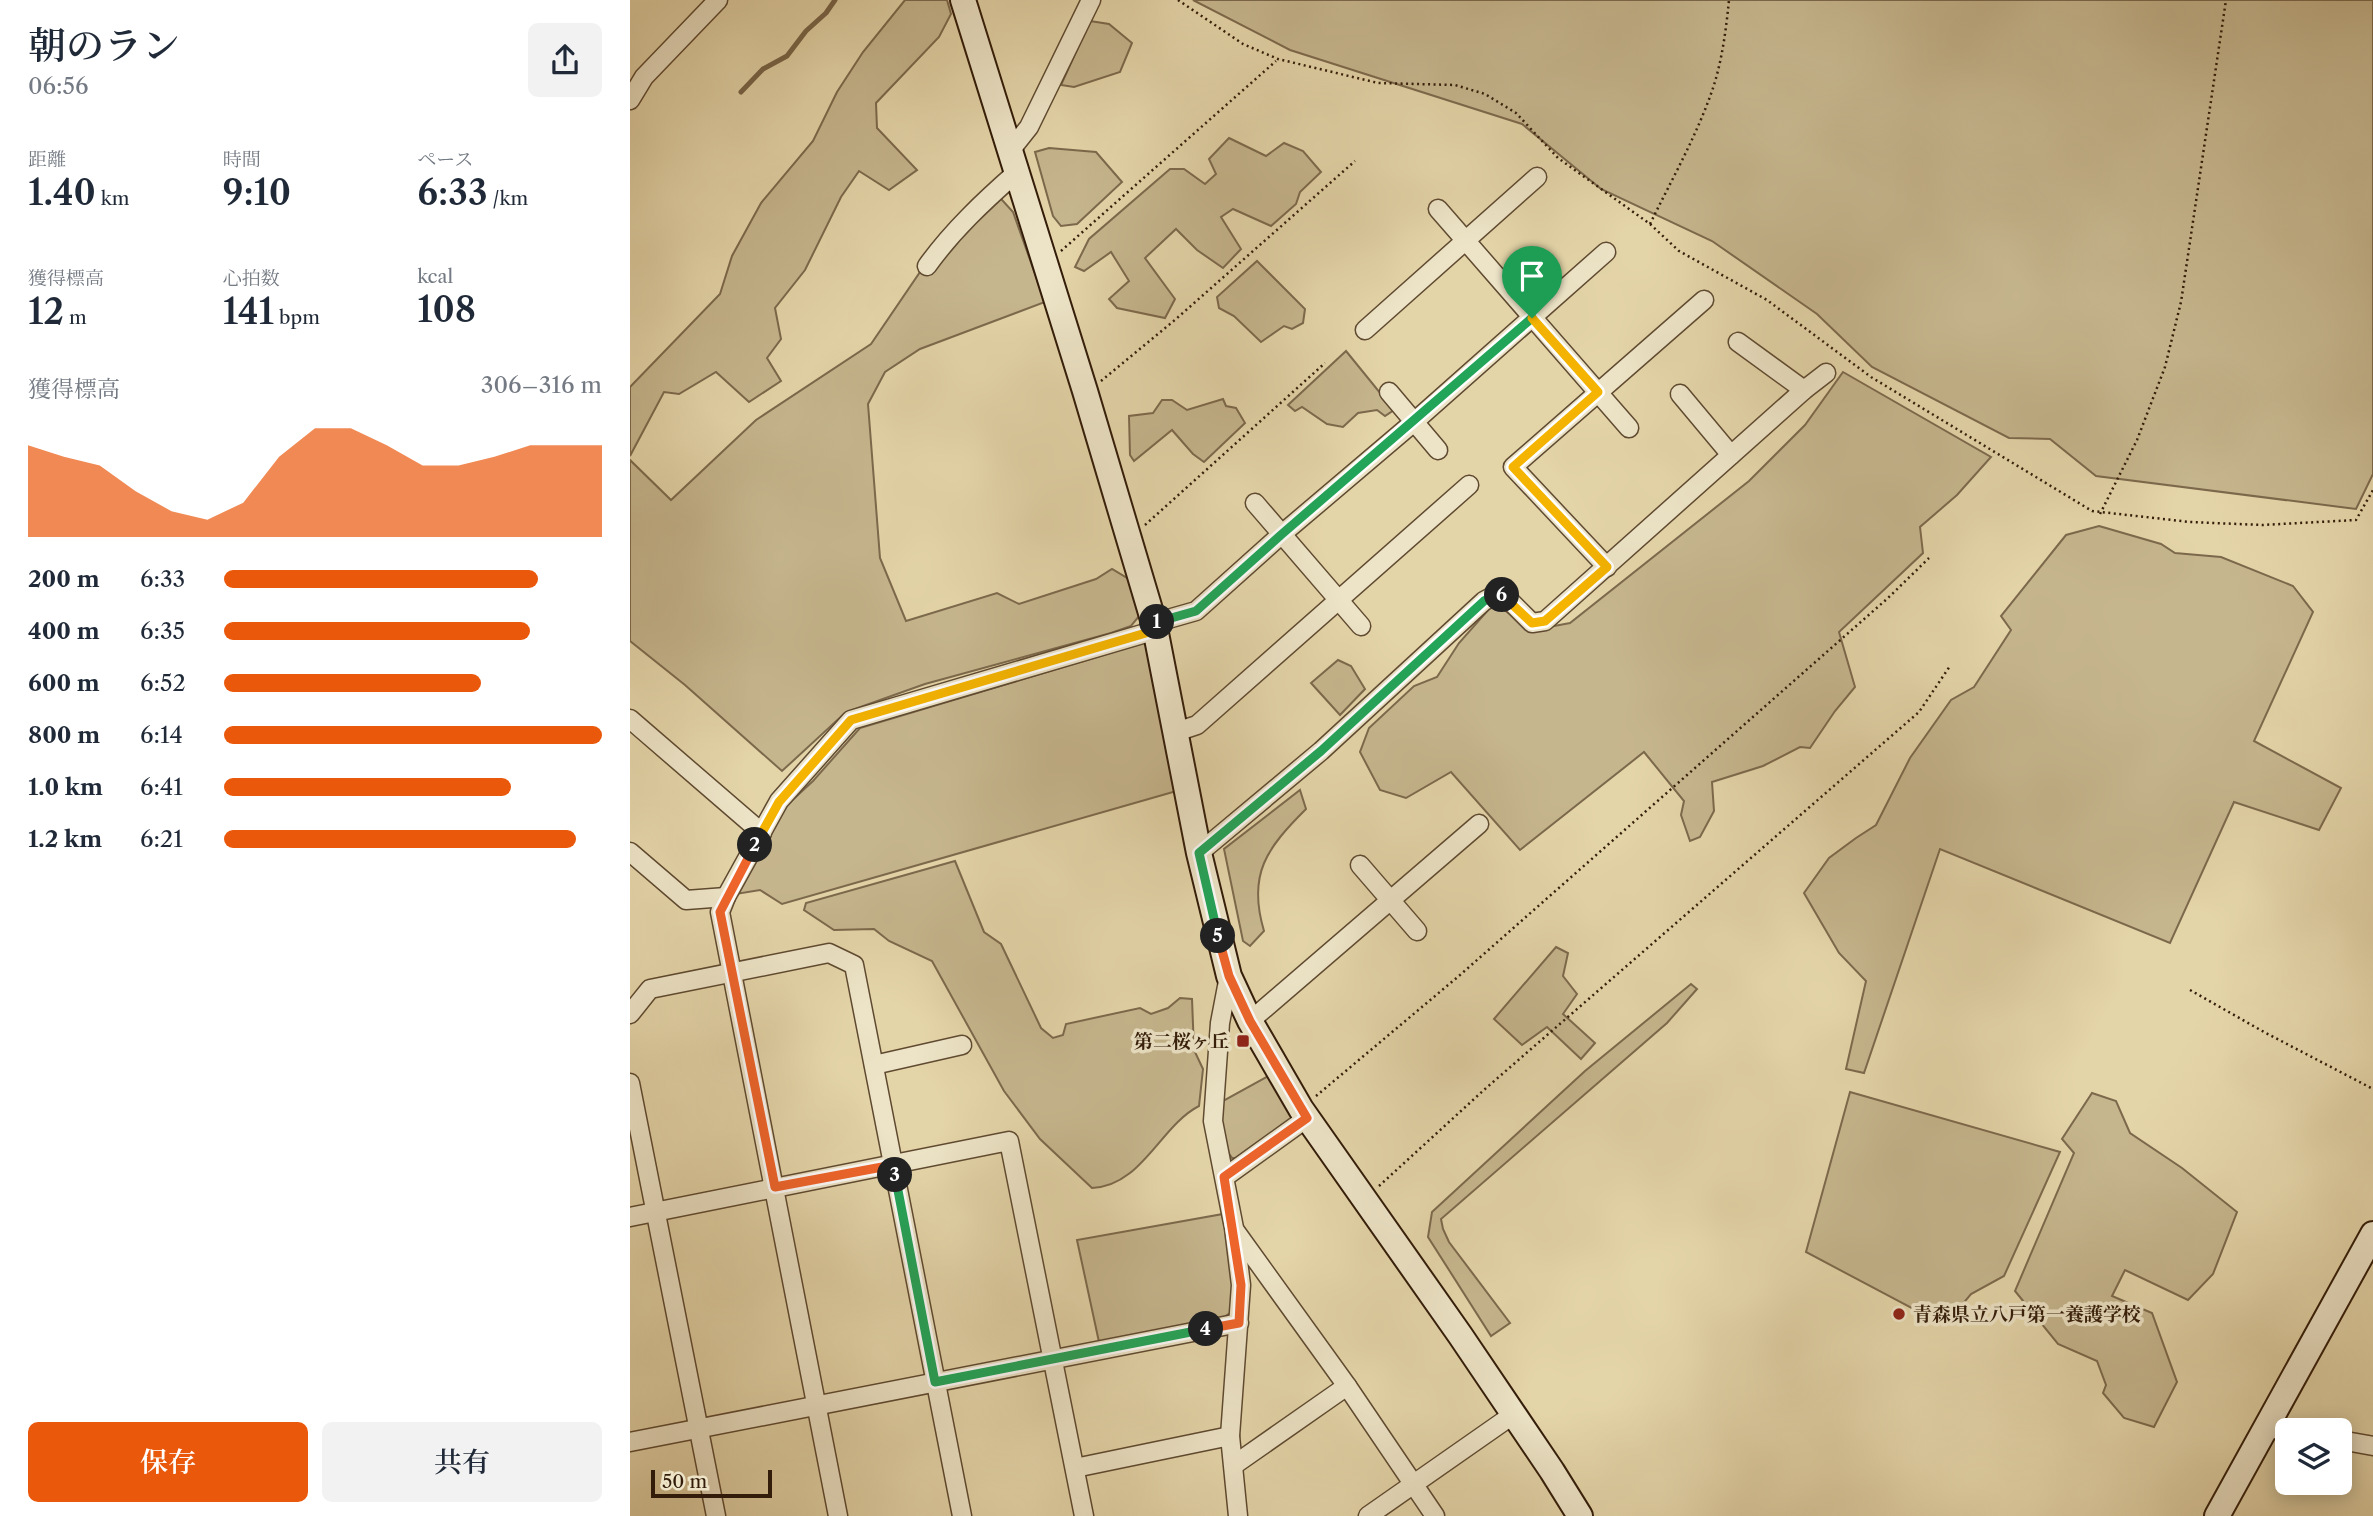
<!DOCTYPE html>
<html lang="ja">
<meta charset="utf-8">
<style>
:root{--surface:#fff;--page:#f2f2f3;--text:#1f2937;--muted:#747a83;--accent:#ea580c}
body{margin:0;font-family:"Libre Caslon Text","Noto Serif JP",serif;background:var(--page);color:var(--text);height:100vh;display:flex;flex-direction:column;font-size:26px;white-space:nowrap}
*{box-sizing:border-box;margin:0}
p{font-size:23px;color:var(--muted)}
.icon{flex:none;width:38px;height:38px;fill:none;stroke:currentColor;stroke-width:2;stroke-linecap:round;stroke-linejoin:round}
.map{position:relative;flex:1;overflow:hidden}
.drawer{display:flex;flex-direction:column;background:var(--surface);width:630px}
.drawer>*{flex:none}
.controls{position:absolute;left:1645px;top:1418px;display:grid;gap:14px}
.controls a{display:grid;place-items:center;width:77px;height:77px;border-radius:10px;background:var(--surface);box-shadow:0 4px 18px #0003;font-size:35px}
.scale{position:absolute;left:21px;bottom:18px;width:121px;box-sizing:border-box;padding-left:7px;border:4px solid #331c09;border-top:0;font-size:19px;line-height:24px;white-space:nowrap;color:#331c09;-webkit-text-stroke:5px #ede4c7;paint-order:stroke}
.pin{position:absolute;display:grid;place-items:center;width:60px;height:60px;color:#fff;margin:-72px -30px;border-radius:50% 50% 50% 0;rotate:-45deg;box-shadow:0 0 7px #0007}
.pin .icon{rotate:45deg}
.km{position:absolute;width:35px;height:35px;margin:-18px;border-radius:50%;background:#222;color:#fff;font-size:19px;line-height:35px;text-align:center}
.round{display:grid;place-items:center;flex:none;width:74px;height:74px;border-radius:10px;background:var(--page)}
.head{display:flex;align-items:center;justify-content:space-between;height:119px;padding:0 28px}
h1{font-size:38px;font-weight:600;line-height:52px}
.figures{display:grid;grid-template-columns:repeat(3,1fr);gap:10px;height:119px;padding:7px 28px}
.figures div{display:grid;align-content:center}
.figures b{font-size:35px;font-weight:600}
.figures small{font-size:19px;font-weight:400}
.figures p{font-size:19px}
.chart{height:196px;padding:14px 28px}
.chart p{display:flex;justify-content:space-between}
.chart svg{width:100%;height:126px;margin-top:7px;fill:var(--accent);opacity:.7}
.button{display:flex;gap:14px;margin-top:auto;padding:14px 28px}
.button a{flex:1;height:80px;border-radius:10px;background:var(--accent);color:#fff;font-size:28px;font-weight:600;line-height:80px;text-align:center}
.button a+a{background:var(--page);color:var(--text)}
ul{padding:0 28px;list-style:none;font-size:23px}
li{display:grid;grid-template-columns:112px 84px 1fr;align-items:center;height:52px}
li i{height:18px;border-radius:9px;background:var(--accent)}
main{display:flex;flex:1;min-height:0}
.map>svg:first-child{display:block}
</style>
<main>
<section class="drawer">
<div class="head"><div><h1>朝のラン</h1><p>06:56</p></div><a class="round"><svg class="icon" aria-label="share" viewBox="0 0 24 24"><path d="M12 15V3M7 8l5-5 5 5M5 13v7h14v-7"/></svg></a></div>
<div class="figures">
<div><p>距離</p><b>1.40<small> km</small></b></div>
<div><p>時間</p><b>9:10</b></div>
<div><p>ペース</p><b>6:33<small> /km</small></b></div>
</div>
<div class="figures">
<div><p>獲得標高</p><b>12<small> m</small></b></div>
<div><p>心拍数</p><b>141<small> bpm</small></b></div>
<div><p>kcal</p><b>108</b></div>
</div>
<div class="chart"><p><span>獲得標高</span>306–316 m</p>
<svg viewBox="0 0 160 44" preserveAspectRatio="none"><path d="M0 44V12L10 16L20 19L30 28L40 35L50 38L60 32L70 16L80 6L90 6L100 12L110 19L120 19L130 16L140 12L150 12L160 12V44z"/></svg>
</div>
<ul>
<li><b>200 m</b>6:33<i style="width:83%"></i></li>
<li><b>400 m</b>6:35<i style="width:81%"></i></li>
<li><b>600 m</b>6:52<i style="width:68%"></i></li>
<li><b>800 m</b>6:14<i style="width:100%"></i></li>
<li><b>1.0 km</b>6:41<i style="width:76%"></i></li>
<li><b>1.2 km</b>6:21<i style="width:93%"></i></li>
</ul>
<div class="button"><a>保存</a><a>共有</a></div>
</section>
<div class="map">
<svg width="1743" height="1516" viewBox="0 0 1743 1516">
<rect width="100%" height="100%" fill="#e4d5a9"/>
<filter id="stains"><feTurbulence type="fractalNoise" baseFrequency=".00286" numOctaves="4"/><feColorMatrix values="0 0 0 0 .2 0 0 0 0 .09 0 0 0 0 .02 0 0 0 .5 -.17"/></filter>
<radialGradient id="worn" r=".72"><stop offset=".6" stop-color="#630" stop-opacity="0"/><stop offset="1" stop-color="#630" stop-opacity=".3"/></radialGradient>
<g fill="#c6b68e" stroke="#7c694c" stroke-width="2">
<polygon points="275,0 317,0 321,14 309,37 246,103 247,128 287,170 259,190 229,171 211,197 175,270 145,308 151,339 137,358 151,381 119,402 86,372 49,394 34,392 0,456 0,387 90,294 102,256 131,203 183,141 207,92 233,52"/>
<polygon points="563,0 1743,0 1743,474 1726,509 1466,476 1420,439 1379,438 1242,367 1187,314 1082,241 971,189 892,124 660,50"/>
<polygon points="460,21 479,24 502,43 490,72 444,87 431,85"/>
<polygon points="599,138 636,156 654,143 673,151 691,172 670,192 666,204 641,226 603,209 591,217 611,249 593,268 567,250 546,229 515,258 545,299 535,318 487,308 479,299 499,281 481,252 454,271 445,267 459,239 540,169 554,169 575,184 586,174 579,159"/>
<polygon points="419,148 466,152 492,182 447,224 431,226 423,216 405,152"/>
<polygon points="363,190 383,212 415,302 290,349 255,372 238,404 250,558 276,621 367,593 389,604 466,579 482,569 502,581 510,615 501,626 481,633 295,684 216,712 152,771 55,685 0,641 0,460 41,500 126,420 241,344 307,247"/>
<polygon points="627,261 675,309 673,323 662,329 654,326 631,342 604,316 589,308 587,297"/>
<polygon points="716,351 764,410 755,416 747,410 728,413 713,427 697,424 672,407 665,411 658,405"/>
<polygon points="1213,372 1361,457 1327,495 1290,527 1293,553 1209,632 1225,687 1205,711 1180,748 1170,747 1133,766 1082,782 1084,811 1070,837 1060,841 1051,815 1054,801 1014,752 890,850 821,772 776,798 750,790 730,752 739,728 784,686 807,677 829,643 859,609 867,605 903,630 940,623 1119,481 1175,425"/>
<polygon points="593,399 596,406 606,408 615,423 574,462 563,454 542,430 504,461 500,455 499,416 523,413 532,400 542,400 557,410"/>
<polygon points="1469,526 1531,544 1545,553 1591,557 1663,586 1683,612 1624,741 1711,788 1689,830 1604,802 1540,943 1310,849 1234,1073 1216,1069 1236,981 1209,953 1174,893 1199,858 1226,838 1246,825 1280,758 1321,700 1344,687 1381,630 1371,616 1436,535"/>
<polygon points="517,642 550,790 152,904 130,890 106,894 156,806 183,781 230,728"/>
<polygon points="708,660 721,666 735,689 710,715 681,683"/>
<path d="M670 790 676 809C637 848 617 874 634 931L620 946 613 941 594 849Z"/>
<path d="M325 861 354 932 371 944 411 1028 423 1038 433 1035 436 1024 510 1008 521 1014 538 1008 550 998 562 999 564 1050 573 1069 569 1106C530 1126 512 1186 462 1188L410 1139 374 1091 302 961 259 941 244 929 204 930 174 910 176 903Z"/>
<polygon points="926,947 938,953 933,976 947,994 933,1014 965,1043 951,1059 917,1027 892,1045 864,1019"/>
<polygon points="1061,984 1067,989 1037,1023 811,1219 813,1229 819,1242 880,1323 861,1336 798,1237 802,1212 955,1071"/>
<path d="M640 1075 663 1112 661 1124 606 1158H602C591 1145 591 1119 591 1102Z"/>
<polygon points="1220,1092 1430,1152 1374,1276 1341,1294 1321,1318 1308,1322 1176,1252"/>
<polygon points="1462,1093 1486,1101 1500,1133 1552,1168 1607,1212 1583,1274 1558,1300 1495,1270 1482,1296 1522,1313 1547,1382 1524,1427 1494,1418 1473,1393 1476,1385 1467,1361 1428,1344 1385,1291 1444,1153 1432,1139"/>
<polygon points="593,1214 604,1289 600,1313 594,1317 469,1342 447,1240"/>
</g>
<g fill="none" stroke-linecap="round" stroke-linejoin="round">
<polyline stroke="#796549" stroke-width="5" points="111,92 133,69 157,56 176,31 196,13 205,0"/>
<g stroke="#5f4a31" stroke-width="21">
<g id="street">
<polyline points="0,100 14,77 88,0"/>
<polyline points="380,151 399,127 461,0"/>
<polyline points="808,209 999,428"/>
<path d="M297 266C322 231 354 201 387 172"/>
<polyline points="735,330 907,177"/>
<polyline points="1108,342 1174,390"/>
<polyline points="759,392 808,450"/>
<polyline points="1050,394 1101,455"/>
<polyline points="625,503 731,626"/>
<polyline points="977,567 883,467 1074,300"/>
<polyline points="524,623 566,611 652,534 784,422 976,252"/>
<polyline points="0,719 132,833"/>
<polyline points="546,732 567,725 839,485"/>
<polyline points="0,852 56,900 96,897"/>
<polyline points="569,853 691,751 854,601 867,594 874,595 902,623 915,621 1174,390 1196,373"/>
<polyline points="730,865 787,931"/>
<polyline points="599,976 590,1023 583,1121 604,1228 611,1285 600,1436 608,1516"/>
<polyline points="0,1014 20,989 199,953 224,965 332,1516"/>
<polyline points="620,1021 849,824"/>
<polyline points="244,1065 332,1045"/>
<polyline points="0,1083 86,1516"/>
<polyline points="595,1177 677,1118"/>
<polyline points="0,1217 379,1141 454,1516"/>
<polyline points="606,1232 717,1386 805,1516"/>
<polyline points="1638,1428 1657,1431"/>
<polyline points="1710,1440 1743,1446"/>
<polyline points="0,1442 609,1323"/>
<polyline points="604,1465 717,1386"/>
<polyline points="445,1468 600,1436"/>
<polyline points="208,1516 90,912 96,897 149,801 221,720 526,630"/>
<polyline points="738,1516 884,1414"/>
</g>
</g>
<g stroke="#331c09" stroke-width="28">
<g id="secondary">
<polyline points="333,0 455,391 524,623 569,853 599,976 620,1021 671,1109 830,1335 922,1471 950,1516"/>
<polyline points="1587,1516 1743,1234"/>
</g>
</g>
<g stroke="#331c09" stroke-width="2.5" stroke-dasharray="2 3.5" stroke-linecap="butt">
<polyline points="548,0 613,44 648,59 748,83 825,85 855,94 886,113 928,158 1020,224 1049,251 1137,300 1241,377 1462,511 1560,522 1632,525 1726,520 1743,490"/>
<path d="M1020 224C1041 181 1066 137 1082 91 1092 62 1096 30 1099 0"/>
<polyline points="431,251 646,61"/>
<polyline points="471,381 546,319 725,161"/>
<polyline points="1470,514 1507,440 1535,367 1551,302 1596,0"/>
<polyline points="515,525 695,363"/>
<polyline points="1560,990 1634,1032 1743,1089"/>
<polyline points="686,1096 830,975 1258,598 1299,558"/>
<polyline points="749,1186 855,1089 1289,712 1320,666"/>
</g>
<use href="#street" stroke="#ede4c7" stroke-width="18"/>
<use href="#secondary" stroke="#ede4c7" stroke-width="24"/>
</g>
<g fill="none" stroke-linecap="round" stroke-linejoin="round">
<g stroke="#fff" stroke-width="14">
<polyline id="split-1" points="527,622 566,611 652,534 902,318"/>
</g>
<g stroke="#fff" stroke-width="14">
<polyline id="split-2" points="125,845 149,802 221,720 526,630 524,623 527,622"/>
</g>
<g stroke="#fff" stroke-width="14">
<polyline id="split-3" points="125,845 90,912 145,1187 263,1165 265,1175"/>
</g>
<g stroke="#fff" stroke-width="14">
<polyline id="split-4" points="265,1175 305,1382 576,1329"/>
</g>
<g stroke="#fff" stroke-width="14">
<polyline id="split-5" points="576,1329 609,1323 611,1285 594,1177 677,1118 620,1021 599,976 588,936"/>
</g>
<g stroke="#fff" stroke-width="14">
<polyline id="split-6" points="588,936 569,853 691,751 854,601 867,594 872,595"/>
</g>
<g stroke="#fff" stroke-width="14">
<polyline id="split-7" points="872,595 902,623 915,621 977,567 883,467 968,392 902,318"/>
</g>
<use href="#split-1" stroke="#22a559" stroke-width="9"/>
<use href="#split-2" stroke="#f5b400" stroke-width="9"/>
<use href="#split-3" stroke="#f0652b" stroke-width="9"/>
<use href="#split-4" stroke="#22a559" stroke-width="9"/>
<use href="#split-5" stroke="#f0652b" stroke-width="9"/>
<use href="#split-6" stroke="#22a559" stroke-width="9"/>
<use href="#split-7" stroke="#f5b400" stroke-width="9"/>
</g>
<g fill="#8f2418" stroke="#ede4c7" stroke-width="2.5">
<rect x="606" y="1034" width="14" height="14" rx="3.5"/>
<circle cx="1269" cy="1314" r="7"/>
</g>
<g text-anchor="middle" dominant-baseline="central" stroke-width="7" stroke-linejoin="round" paint-order="stroke">
<g font-size="19" font-weight="bold" fill="#331c09" stroke="#ede4c7" text-anchor="end">
<text x="599" y="1041">第二桜ヶ丘</text>
<text x="1283" y="1314" text-anchor="start">青森県立八戸第一養護学校</text>
</g>
</g>
<rect width="100%" height="100%" filter="url(#stains)"/>
<rect width="100%" height="100%" fill="url(#worn)"/>
</svg>
<div class="controls">
<a><svg class="icon" aria-label="layers" viewBox="0 0 24 24"><path d="M12 4l9 5-9 5-9-5zM3 14l9 5 9-5"/></svg></a>
</div>
<div class="scale">50 m</div>
<div class="pin" style="left:902px;top:318px;background:#1e9e55"><svg class="icon" aria-label="arrive" viewBox="0 0 24 24"><path d="M6 21V4h12l-3 4 3 4H6"/></svg></div>
<b class="km" style="left:527px;top:622px">1</b>
<b class="km" style="left:125px;top:845px">2</b>
<b class="km" style="left:265px;top:1175px">3</b>
<b class="km" style="left:576px;top:1329px">4</b>
<b class="km" style="left:588px;top:936px">5</b>
<b class="km" style="left:872px;top:595px">6</b>
</div>
</main>
